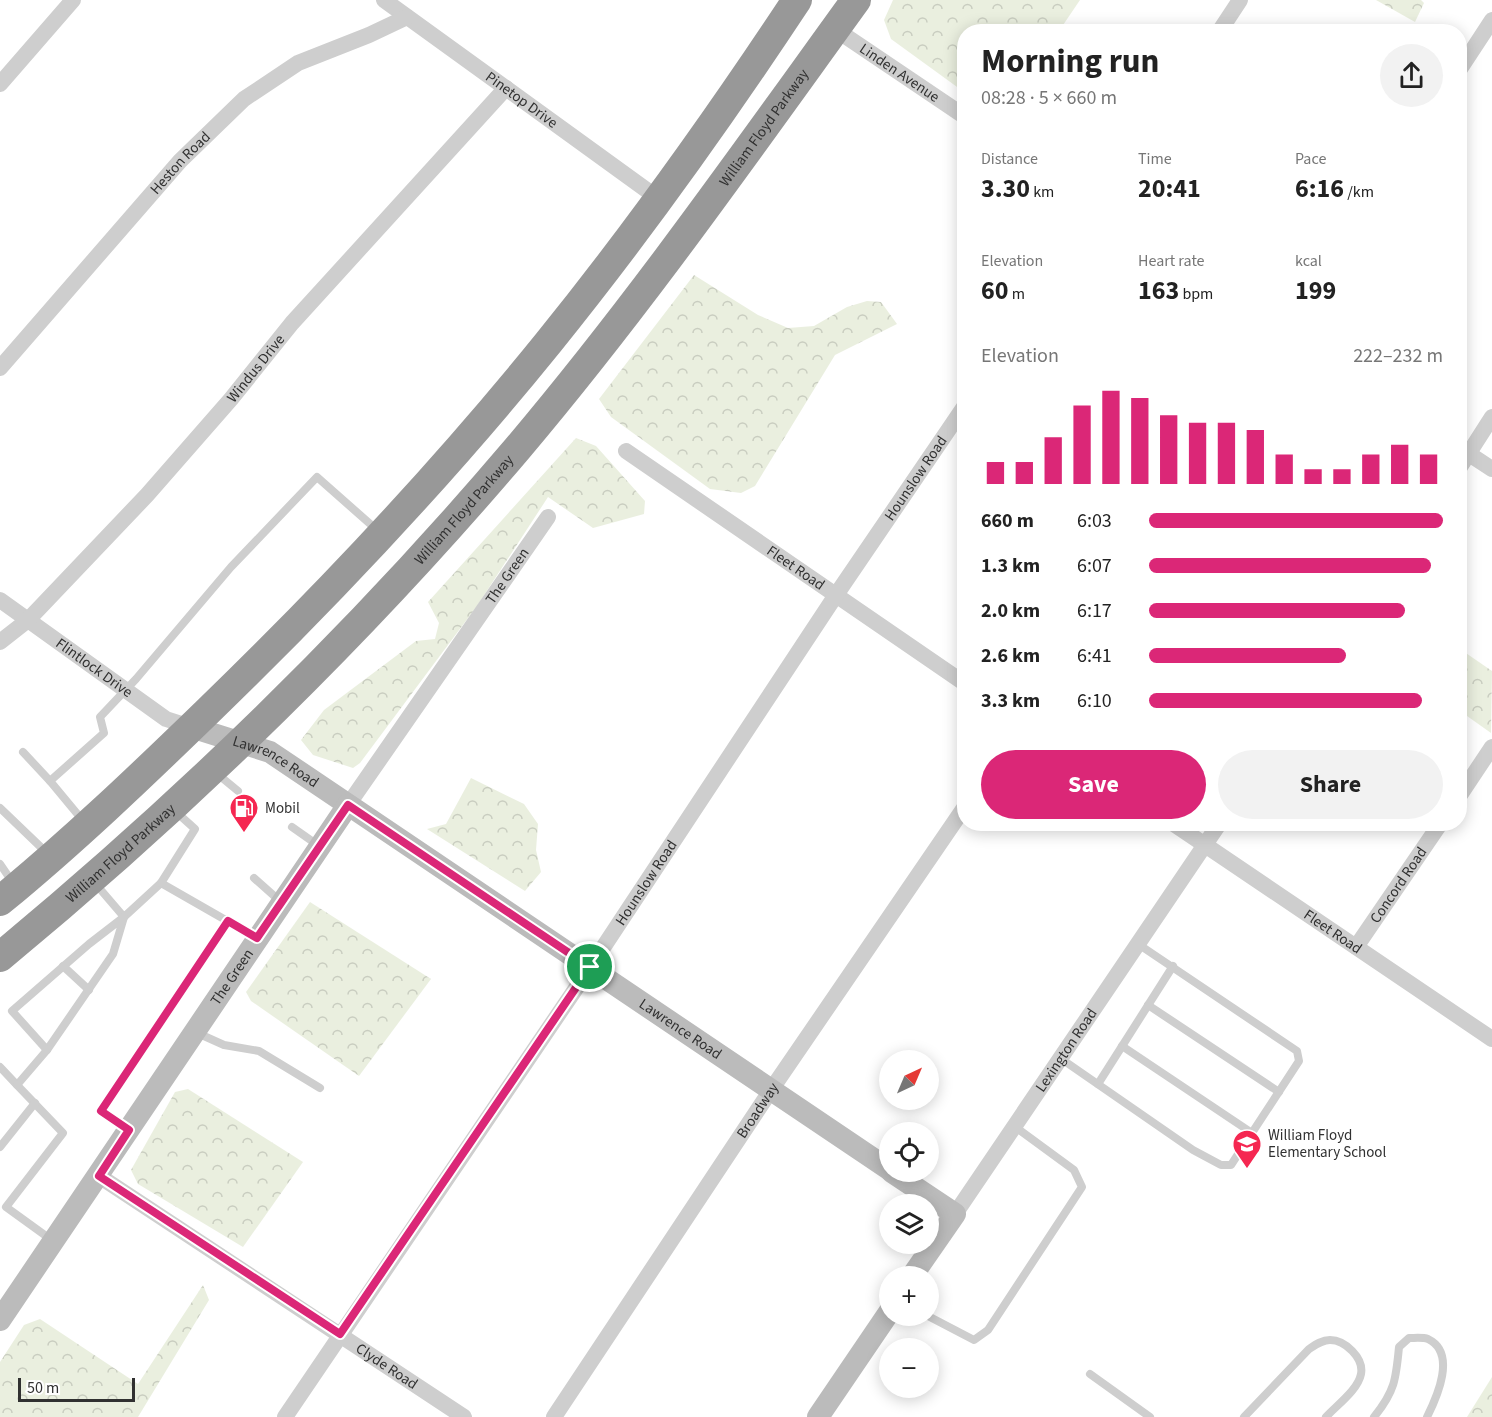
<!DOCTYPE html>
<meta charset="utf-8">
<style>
:root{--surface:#fff;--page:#f2f2f2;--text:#222;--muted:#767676;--accent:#db2777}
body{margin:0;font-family:"Source Sans 3",sans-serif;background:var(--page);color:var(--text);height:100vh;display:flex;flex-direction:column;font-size:22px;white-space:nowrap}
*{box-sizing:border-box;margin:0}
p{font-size:20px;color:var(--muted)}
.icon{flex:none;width:33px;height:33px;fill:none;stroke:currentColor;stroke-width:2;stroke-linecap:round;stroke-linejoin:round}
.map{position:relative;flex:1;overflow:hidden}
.panel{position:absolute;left:957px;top:24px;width:510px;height:807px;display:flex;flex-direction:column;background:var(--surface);border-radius:24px;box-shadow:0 3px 15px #0003}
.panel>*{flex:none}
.needle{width:39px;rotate:44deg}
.tools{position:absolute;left:879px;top:1050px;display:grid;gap:12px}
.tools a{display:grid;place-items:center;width:60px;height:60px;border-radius:50%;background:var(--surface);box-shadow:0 3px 15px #0003;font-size:30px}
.scale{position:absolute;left:18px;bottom:15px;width:117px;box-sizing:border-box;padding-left:6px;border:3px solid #313131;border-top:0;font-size:16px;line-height:21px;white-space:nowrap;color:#313131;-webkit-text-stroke:4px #fff;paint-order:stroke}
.pin{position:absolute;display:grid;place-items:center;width:51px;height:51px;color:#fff;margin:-26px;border:3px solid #fff;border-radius:50%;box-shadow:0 2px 6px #0007}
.round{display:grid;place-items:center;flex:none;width:63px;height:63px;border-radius:32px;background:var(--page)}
.overview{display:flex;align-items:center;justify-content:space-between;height:102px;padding:0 24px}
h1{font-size:33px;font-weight:700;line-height:45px}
.metrics{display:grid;grid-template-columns:repeat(3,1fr);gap:9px;height:102px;padding:6px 24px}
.metrics div{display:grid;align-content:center}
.metrics b{font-size:26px;font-weight:700}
.metrics small{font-size:16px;font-weight:400}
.metrics p{font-size:16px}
.chart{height:168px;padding:12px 24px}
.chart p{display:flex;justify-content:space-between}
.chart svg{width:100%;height:108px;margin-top:6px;stroke:var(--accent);stroke-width:6}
.primary-button{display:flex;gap:12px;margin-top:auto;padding:12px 24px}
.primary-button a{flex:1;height:69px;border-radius:36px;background:var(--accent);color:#fff;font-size:24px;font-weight:700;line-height:69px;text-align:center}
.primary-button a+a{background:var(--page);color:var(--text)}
ul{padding:0 24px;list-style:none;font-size:20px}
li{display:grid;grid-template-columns:96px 72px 1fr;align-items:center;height:45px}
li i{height:15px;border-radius:8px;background:var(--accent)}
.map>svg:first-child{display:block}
</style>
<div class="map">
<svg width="1492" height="1417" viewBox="0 0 1492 1417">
<defs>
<pattern id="forest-crowns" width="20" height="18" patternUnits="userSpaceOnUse" patternTransform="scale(1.5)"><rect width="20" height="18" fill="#eaefdf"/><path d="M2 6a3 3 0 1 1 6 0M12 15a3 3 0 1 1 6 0" fill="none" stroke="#c9cdc0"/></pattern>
</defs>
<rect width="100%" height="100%" fill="#fff"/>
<g fill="url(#forest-crowns)">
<polygon points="893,0 1080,0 1059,31 964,32 964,92 891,39 884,20"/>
<polygon points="1376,0 1421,0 1424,3 1415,22"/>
<polygon points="694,275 758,315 788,328 814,326 847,307 867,301 881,302 897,324 835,355 755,486 741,493 710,489 611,417 599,399"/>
<polygon points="576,438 596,446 645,501 644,514 593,528 548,497 477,606 360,763 353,768 313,755 301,740 324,710 416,641 435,639 439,623 428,602"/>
<polygon points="1460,649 1492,671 1491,733 1460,711"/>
<polygon points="471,778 524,804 538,824 536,850 541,872 525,891 427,829 446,824"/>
<polygon points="310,902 431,979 359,1076 251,1001 246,992"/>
<polygon points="188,1089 303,1162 243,1247 138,1184 131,1170 175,1092"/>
<polygon points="203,1285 209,1300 138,1417 0,1417 0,1362 24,1325 40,1319 138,1384"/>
<polygon points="1492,1377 1492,1417 1467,1417"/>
</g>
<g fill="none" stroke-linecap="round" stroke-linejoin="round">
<g stroke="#cecece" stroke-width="8">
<polyline points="23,752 50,781"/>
<polyline points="215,772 238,791"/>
<polyline points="0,808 48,854"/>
<polyline points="84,822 50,781 104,733 100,717 136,679 231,567 317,477 377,530"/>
<polyline points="292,827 319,846"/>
<polyline points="0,864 13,883"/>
<polyline points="254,878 281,902"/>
<polyline points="94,882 124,917 161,883 257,938"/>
<polyline points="161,883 195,829 174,810"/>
<polygon points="124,917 113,954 47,1050 12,1011 89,944"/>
<polyline points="63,966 89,990"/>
<polyline points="1148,1005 1279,1092"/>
<polyline points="195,1032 224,1045 259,1051 320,1088"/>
<polyline points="1122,1046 1252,1133"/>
<polyline points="1060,1058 1193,1150 1221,1165 1231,1165 1299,1061 1297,1051 1138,944"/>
<polyline points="0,1067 17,1085 47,1050"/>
<polyline points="1098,1084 1173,966"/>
<polyline points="17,1085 63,1133 6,1207 53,1241"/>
<polyline points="128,1129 101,1111 229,921"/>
<polyline points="0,1147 35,1103"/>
<polyline points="928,1316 974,1340 988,1330 1082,1187 1074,1170 1014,1126"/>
<polyline points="1090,1374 1150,1417"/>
<path d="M1244 1417 1309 1349C1315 1345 1322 1340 1330 1340 1345 1340 1364 1358 1361 1374 1358 1390 1337 1405 1326 1417"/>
<path d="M1374 1417C1395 1391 1396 1379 1399 1347L1409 1338C1415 1338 1423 1337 1428 1339 1457 1353 1437 1397 1427 1417"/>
</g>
<g stroke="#cecece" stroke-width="16">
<path id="s1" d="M384 0 659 199"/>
<path id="s2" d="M835 29 964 116"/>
<polyline points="1219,32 1240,0"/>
<polyline points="1460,69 1492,20"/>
<polyline points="0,84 73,0"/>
<path id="s3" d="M0 368 180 161 244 99 298 63 369 35 407 17"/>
<polyline points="1460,448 1492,469"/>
<path id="s4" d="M626 451 964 683"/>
<polyline points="1460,467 1492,417"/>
<path id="s5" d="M0 600 166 719 191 727"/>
<path id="s6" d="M0 642 28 620 147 495 231 399 292 323 506 88"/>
<polyline points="1460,795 1492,747"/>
<path id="s7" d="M348 805 548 517"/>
<path id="s8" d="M1174 824 1492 1039"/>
<path id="s9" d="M1356 947 1440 824"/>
<path id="s10" d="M99 1176 464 1417"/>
<path id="s11" d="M955 1214 1219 824"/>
<path id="s12" d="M285 1417 581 981 836 595 964 407"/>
<path id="s13" d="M554 1417 771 1090 964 808"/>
</g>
<g stroke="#bbb" stroke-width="22">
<path id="s14" d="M191 727 270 752 890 1170"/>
<polyline points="892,1172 955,1214 912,1276"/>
<path id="s15" d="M0 1320 348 805"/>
<polyline points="818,1417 890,1311"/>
</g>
<g stroke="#989898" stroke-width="30">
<path d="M0 901C72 842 140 777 206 713 327 596 442 474 548 343 637 233 719 118 797 0"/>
<path id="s16" d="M0 957C186 803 360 634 517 449 638 306 746 152 856 0"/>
</g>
</g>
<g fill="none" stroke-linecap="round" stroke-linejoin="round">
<g stroke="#fff" stroke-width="12">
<polygon id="route" points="348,805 590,967 340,1334 99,1176 129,1130 101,1111 228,921 257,938"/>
</g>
<use href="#route" stroke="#db2777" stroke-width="8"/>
</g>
<defs>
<g id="fuel-pin" transform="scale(1.5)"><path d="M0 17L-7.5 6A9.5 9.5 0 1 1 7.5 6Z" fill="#f52751" stroke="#fff"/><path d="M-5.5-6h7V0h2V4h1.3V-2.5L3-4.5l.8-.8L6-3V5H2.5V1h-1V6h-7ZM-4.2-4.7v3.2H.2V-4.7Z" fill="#fff"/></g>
<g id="school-pin" transform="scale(1.5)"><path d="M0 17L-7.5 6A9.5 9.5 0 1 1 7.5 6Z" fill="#f52751" stroke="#fff"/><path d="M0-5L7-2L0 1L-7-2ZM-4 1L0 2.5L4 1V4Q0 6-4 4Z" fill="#fff"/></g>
</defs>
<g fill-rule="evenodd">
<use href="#fuel-pin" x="244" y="808"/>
<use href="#school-pin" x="1247" y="1144"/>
</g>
<g text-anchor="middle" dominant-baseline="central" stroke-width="6" stroke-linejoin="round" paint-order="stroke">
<g font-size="15" fill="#313131" stroke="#fff">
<text stroke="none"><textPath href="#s2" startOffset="78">Linden Avenue</textPath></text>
<text stroke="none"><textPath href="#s1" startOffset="170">Pinetop Drive</textPath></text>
<text stroke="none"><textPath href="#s16" startOffset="1131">William Floyd Parkway</textPath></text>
<text stroke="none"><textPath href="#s3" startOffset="273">Heston Road</textPath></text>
<text stroke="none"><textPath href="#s6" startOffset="375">Windus Drive</textPath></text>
<text stroke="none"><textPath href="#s12" startOffset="1131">Hounslow Road</textPath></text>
<text stroke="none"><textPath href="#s16" startOffset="645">William Floyd Parkway</textPath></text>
<text stroke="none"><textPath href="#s4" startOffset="206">Fleet Road</textPath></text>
<text stroke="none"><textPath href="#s7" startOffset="279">The Green</textPath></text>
<text stroke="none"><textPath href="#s5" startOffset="116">Flintlock Drive</textPath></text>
<text stroke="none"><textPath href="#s14" startOffset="92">Lawrence Road</textPath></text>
<text stroke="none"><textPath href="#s16" startOffset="159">William Floyd Parkway</textPath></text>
<text stroke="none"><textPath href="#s12" startOffset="645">Hounslow Road</textPath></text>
<text stroke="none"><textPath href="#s9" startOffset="75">Concord Road</textPath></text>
<text stroke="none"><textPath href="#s8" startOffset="192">Fleet Road</textPath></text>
<text stroke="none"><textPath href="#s15" startOffset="414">The Green</textPath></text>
<text stroke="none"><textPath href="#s14" startOffset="578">Lawrence Road</textPath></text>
<text stroke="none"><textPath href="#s11" startOffset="198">Lexington Road</textPath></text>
<text stroke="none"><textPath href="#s13" startOffset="368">Broadway</textPath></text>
<text stroke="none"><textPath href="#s10" startOffset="345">Clyde Road</textPath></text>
</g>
<g font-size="15" fill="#313131" stroke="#fff" text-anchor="start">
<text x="265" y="808">Mobil</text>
<text x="1268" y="1135">William Floyd<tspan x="1268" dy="17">Elementary School</tspan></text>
</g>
</g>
</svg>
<div class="tools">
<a><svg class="needle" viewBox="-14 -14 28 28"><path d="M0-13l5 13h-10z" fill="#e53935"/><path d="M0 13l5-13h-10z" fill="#767676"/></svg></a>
<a><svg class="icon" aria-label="locate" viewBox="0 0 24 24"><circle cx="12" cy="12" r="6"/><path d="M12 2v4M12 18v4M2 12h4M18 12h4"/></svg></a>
<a><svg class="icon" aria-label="layers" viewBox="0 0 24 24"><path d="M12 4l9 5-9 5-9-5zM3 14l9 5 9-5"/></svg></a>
<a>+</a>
<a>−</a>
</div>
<div class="scale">50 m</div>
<div class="pin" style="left:590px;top:967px;background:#1e9e55"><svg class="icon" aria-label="arrive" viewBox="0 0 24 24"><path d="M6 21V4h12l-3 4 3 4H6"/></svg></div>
<section class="panel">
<div class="overview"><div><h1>Morning run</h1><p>08:28 · 5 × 660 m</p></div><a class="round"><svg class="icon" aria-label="share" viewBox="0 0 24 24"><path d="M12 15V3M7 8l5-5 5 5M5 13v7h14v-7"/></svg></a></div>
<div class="metrics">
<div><p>Distance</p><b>3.30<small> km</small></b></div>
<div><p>Time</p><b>20:41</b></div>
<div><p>Pace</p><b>6:16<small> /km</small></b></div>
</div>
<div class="metrics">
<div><p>Elevation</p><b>60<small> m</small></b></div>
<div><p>Heart rate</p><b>163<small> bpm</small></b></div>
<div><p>kcal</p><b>199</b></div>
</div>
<div class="chart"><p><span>Elevation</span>222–232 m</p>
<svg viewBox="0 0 160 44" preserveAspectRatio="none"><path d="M5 44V35M15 44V35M25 44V25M35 44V12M45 44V6M55 44V9M65 44V16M75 44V19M85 44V19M95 44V22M105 44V32M115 44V38M125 44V38M135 44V32M145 44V28M155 44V32"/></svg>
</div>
<ul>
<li><b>660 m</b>6:03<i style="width:100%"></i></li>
<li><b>1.3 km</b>6:07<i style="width:96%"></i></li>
<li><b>2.0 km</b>6:17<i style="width:87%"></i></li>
<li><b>2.6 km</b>6:41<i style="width:67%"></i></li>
<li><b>3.3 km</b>6:10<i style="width:93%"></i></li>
</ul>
<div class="primary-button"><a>Save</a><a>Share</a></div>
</section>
</div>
